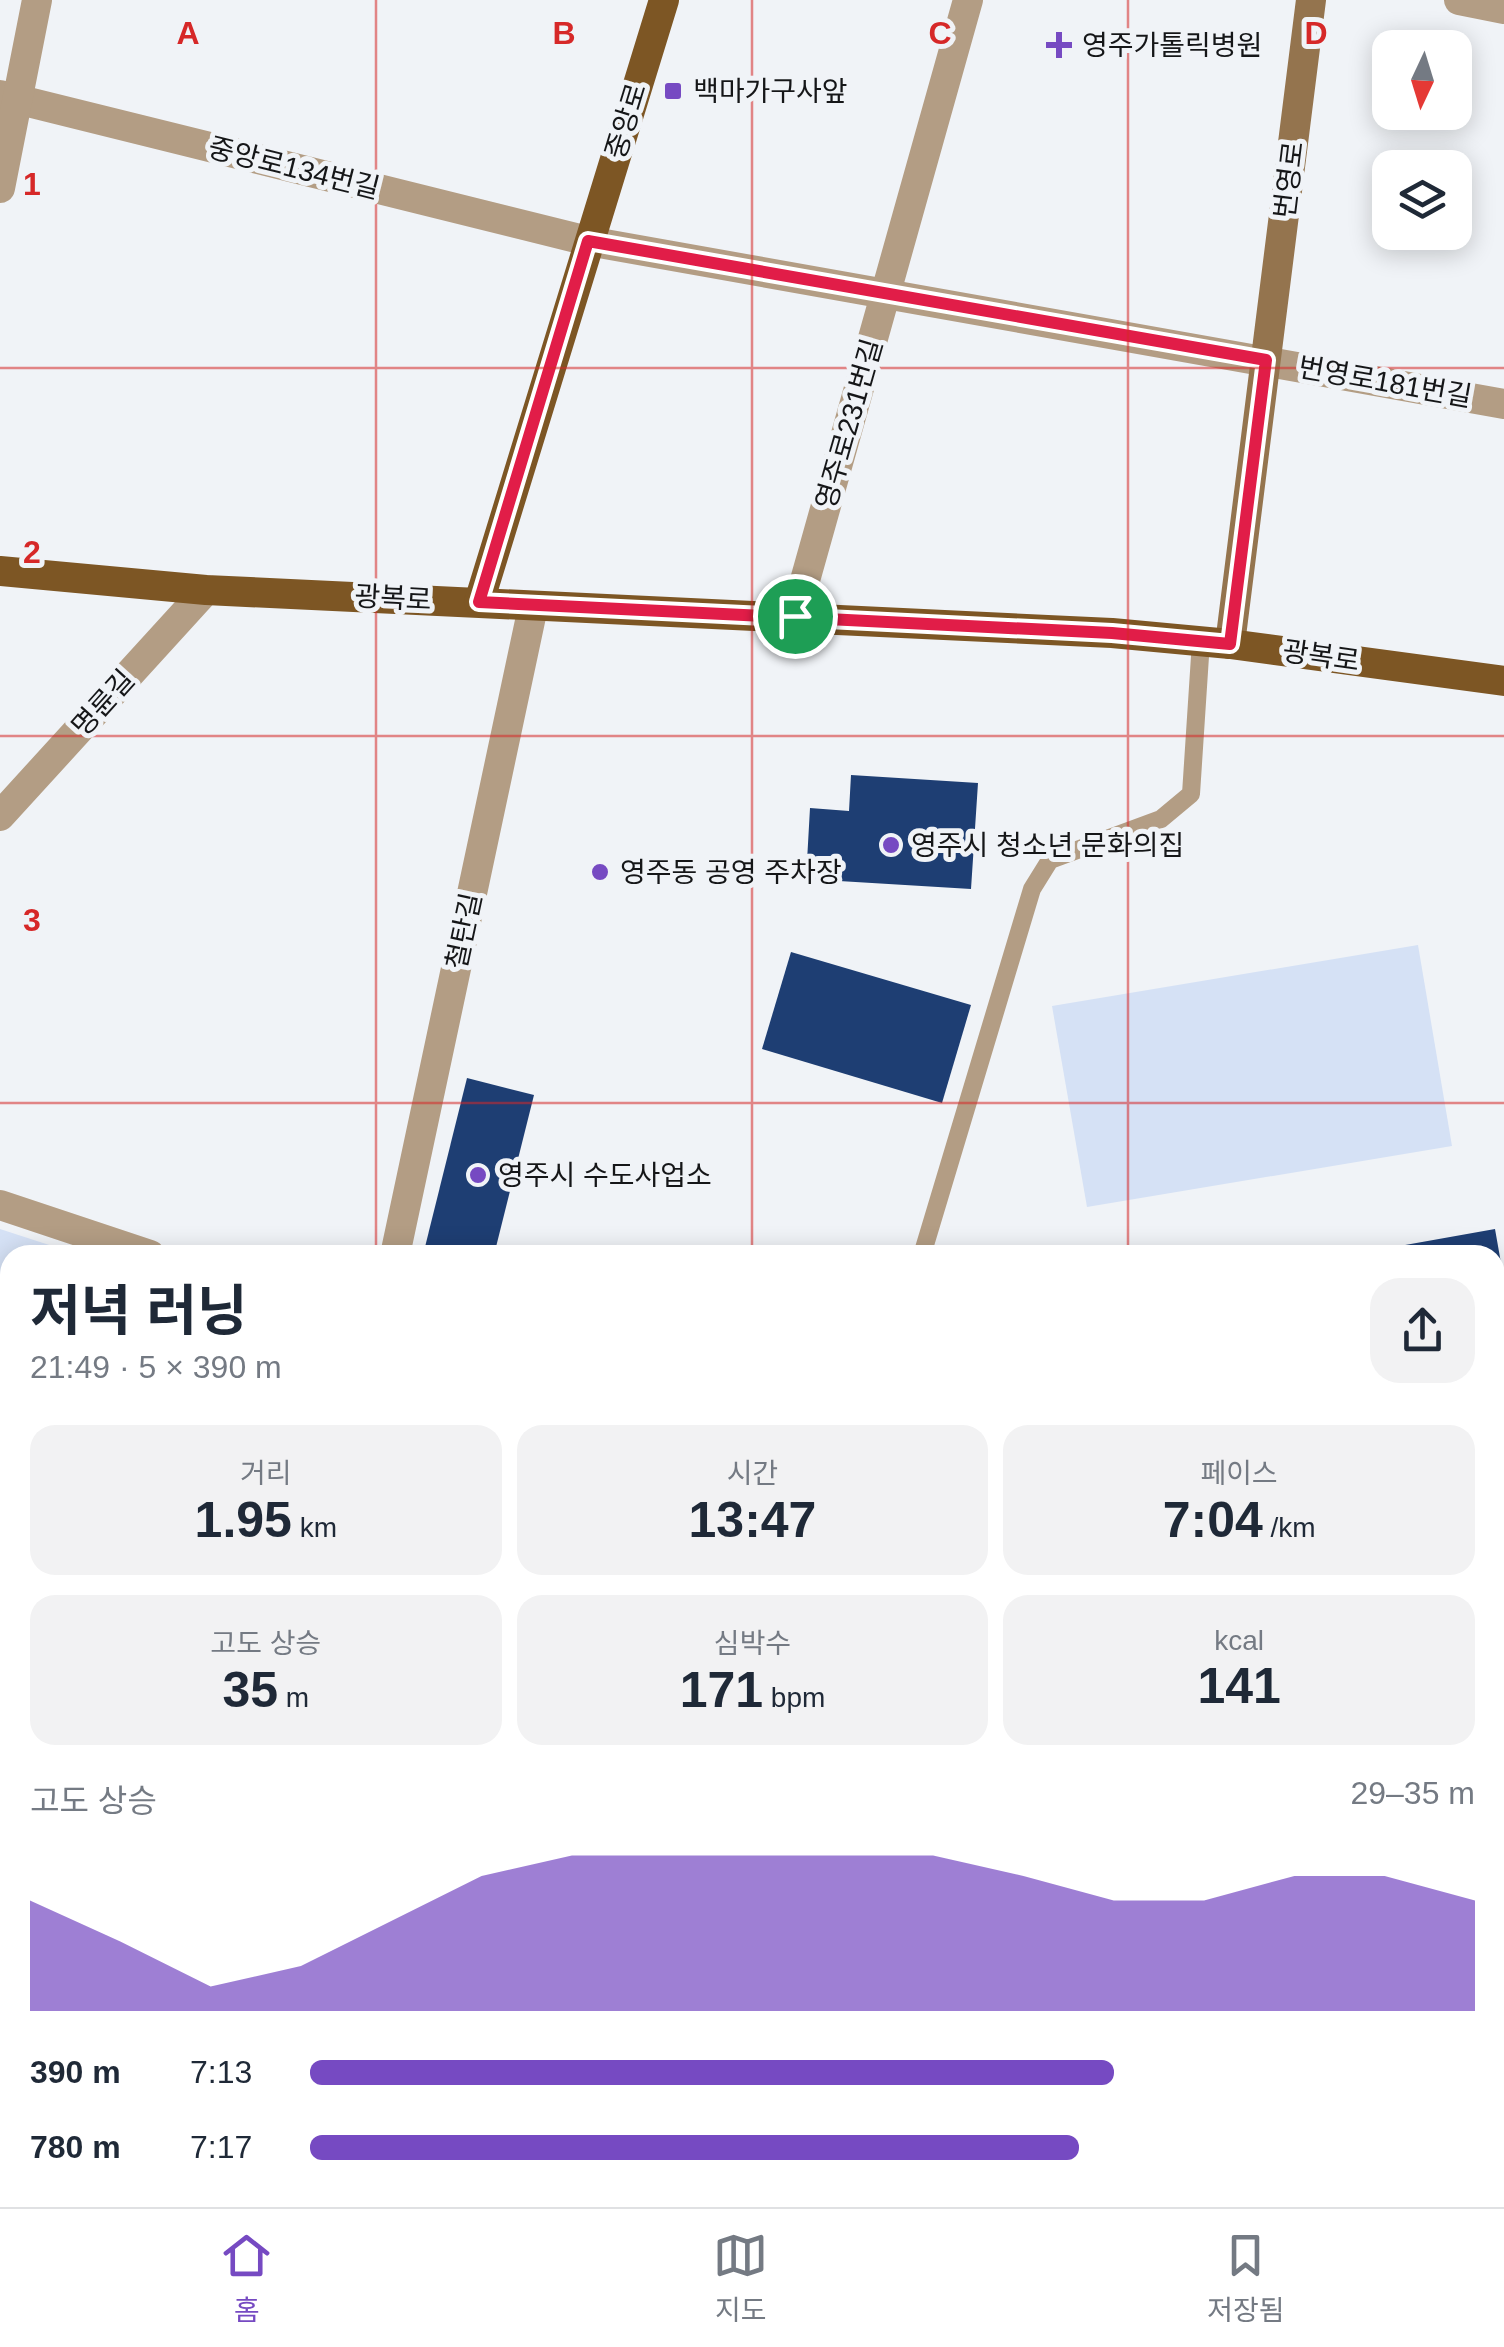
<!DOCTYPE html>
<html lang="ko">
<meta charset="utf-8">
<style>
:root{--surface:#fff;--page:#f2f2f3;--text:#1f2937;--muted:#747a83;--line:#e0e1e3;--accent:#764ac2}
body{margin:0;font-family:Arial,"Noto Sans KR",sans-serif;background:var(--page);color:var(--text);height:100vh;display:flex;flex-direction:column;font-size:38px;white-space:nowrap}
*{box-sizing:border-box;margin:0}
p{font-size:32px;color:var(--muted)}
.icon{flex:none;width:55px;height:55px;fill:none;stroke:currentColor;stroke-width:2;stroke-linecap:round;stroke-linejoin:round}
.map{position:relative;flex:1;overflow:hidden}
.panel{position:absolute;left:0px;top:1245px;width:1505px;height:962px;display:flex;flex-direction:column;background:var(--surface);border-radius:30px 30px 0 0;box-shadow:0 5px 25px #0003}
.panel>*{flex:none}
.needle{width:65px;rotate:184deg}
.tools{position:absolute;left:1372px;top:30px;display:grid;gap:20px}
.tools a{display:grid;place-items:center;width:100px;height:100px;border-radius:20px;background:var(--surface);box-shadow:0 5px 25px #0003;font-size:50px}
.pin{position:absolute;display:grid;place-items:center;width:85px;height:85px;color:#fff;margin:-42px;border:5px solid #fff;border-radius:50%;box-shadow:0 2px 10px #0007}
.round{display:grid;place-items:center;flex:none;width:105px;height:105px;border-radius:30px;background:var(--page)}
.summary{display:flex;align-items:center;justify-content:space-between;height:170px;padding:0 30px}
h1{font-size:55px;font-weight:700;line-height:75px}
.metrics{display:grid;grid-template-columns:repeat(3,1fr);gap:15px;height:170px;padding:10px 30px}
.metrics div{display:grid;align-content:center;border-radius:25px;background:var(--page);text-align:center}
.metrics b{font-size:50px;font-weight:700}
.metrics small{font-size:28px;font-weight:400}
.metrics p{font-size:28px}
.chart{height:280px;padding:20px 30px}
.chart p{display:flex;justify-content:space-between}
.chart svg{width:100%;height:180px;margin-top:10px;fill:var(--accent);opacity:.7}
ul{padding:0 30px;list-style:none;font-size:32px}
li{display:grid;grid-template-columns:160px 120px 1fr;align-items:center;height:75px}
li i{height:25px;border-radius:12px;background:var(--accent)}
.menu{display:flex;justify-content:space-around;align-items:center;height:140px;border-top:2px solid var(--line);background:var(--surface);font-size:28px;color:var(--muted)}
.menu a{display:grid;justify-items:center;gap:5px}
.menu .selected{color:var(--accent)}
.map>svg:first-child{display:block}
</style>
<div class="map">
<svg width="1504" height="2207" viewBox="0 0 1504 2207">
<rect width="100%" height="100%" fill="#f0f3f7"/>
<g fill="#d5e1f5">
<polygon points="1418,945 1452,1146 1087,1207 1052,1006"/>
<polygon points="0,1229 80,1255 10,1255 10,1281 0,1274"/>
</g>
<g fill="#a4c3f5">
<polygon points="1495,1571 1504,1581 1504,2207 1191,2207 1200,2198 1495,2198"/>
<polygon points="0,1751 10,1773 10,2144 0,2140"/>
<polygon points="65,2198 649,2198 650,2207 69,2207"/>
</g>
<g fill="#1e3e73">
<polygon points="851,775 978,783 971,889 806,879 810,808 849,811"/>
<polygon points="791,952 971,1005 942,1103 762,1049"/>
<polygon points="467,1078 534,1095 494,1255 423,1255"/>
<polygon points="1495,1229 1504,1280 1495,1282 1495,1255 1349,1255"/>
</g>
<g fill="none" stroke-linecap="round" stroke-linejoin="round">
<g stroke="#acaeb1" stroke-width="6" stroke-dasharray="8 5" stroke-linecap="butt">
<polyline points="1495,2085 1502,2117 1502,2207"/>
<polyline points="433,2207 440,2198"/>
</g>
<g stroke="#b39d84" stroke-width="18">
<polyline points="922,1255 1032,889 1050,860 1161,819 1191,794 1201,641"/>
<polyline points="0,1299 10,1304"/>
</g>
<g stroke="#b39d84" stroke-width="30">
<polyline points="1459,0 1504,9"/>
<polyline points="0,95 588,241 1504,404"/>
<polyline points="0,188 37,0"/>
<polyline points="795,616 968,0"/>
<polyline points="0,816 206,590"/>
<polyline points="0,1205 150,1255"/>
<polyline points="395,1255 533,607"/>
<polyline points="1495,1404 1504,1401"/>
<polyline points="890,2207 891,2198"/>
</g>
<polyline stroke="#94744e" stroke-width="30" points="1230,644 1311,0"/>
<g stroke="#7d5624" stroke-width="30">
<polyline points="0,571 206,590 1112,633 1230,644 1504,681"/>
<polyline points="479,602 664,0"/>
</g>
</g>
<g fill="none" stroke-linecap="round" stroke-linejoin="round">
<g stroke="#fff" stroke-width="20">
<polygon id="route" points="588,241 1266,360 1230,644 1112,633 479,602"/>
</g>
<use href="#route" stroke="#e11d48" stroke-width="12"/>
</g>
<path fill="none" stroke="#d62828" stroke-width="2.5" stroke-opacity="0.55" d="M376 0V1255M752 0V1255M1128 0V1255M0 368H1504M0 736H1504M0 1103H1504M0 1471H10M1495 1471H1504M0 1839H10M1495 1839H1504M376 2198V2207M752 2198V2207M1128 2198V2207"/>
<g fill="#764ac2" stroke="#f0f3f7" stroke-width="4">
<path d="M1054 30h10v10h10v10h-10v10h-10v-10h-10v-10h10z"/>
<rect x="663" y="81" width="20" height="20" rx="5"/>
<circle cx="891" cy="845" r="10"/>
<circle cx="600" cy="872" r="10"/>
<circle cx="478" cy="1175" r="10"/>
</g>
<g text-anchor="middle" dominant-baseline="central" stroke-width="10" stroke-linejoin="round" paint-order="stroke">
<g font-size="28" fill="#151618" stroke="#f0f3f7" text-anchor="start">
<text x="1082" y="45">영주가톨릭병원</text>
<text x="693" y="91">백마가구사앞</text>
<text x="911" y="845">영주시 청소년 문화의집</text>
<text x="620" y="872">영주동 공영 주차장</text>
<text x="498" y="1175">영주시 수도사업소</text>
</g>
<g font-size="28" fill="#151618" stroke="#f0f3f7">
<text transform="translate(626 121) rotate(-73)">중앙로</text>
<text transform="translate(294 168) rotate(14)">중앙로134번길</text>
<text transform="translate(1289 180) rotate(-83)">번영로</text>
<text transform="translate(1385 382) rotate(10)">번영로181번길</text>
<text transform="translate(849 424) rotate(-74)">영주로231번길</text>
<text transform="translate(393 598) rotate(3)">광복로</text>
<text transform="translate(1321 656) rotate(8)">광복로</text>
<text transform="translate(103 703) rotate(-48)">명륜길</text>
<text transform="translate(464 931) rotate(-78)">철탄길</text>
</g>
</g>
<g font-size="32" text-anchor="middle" font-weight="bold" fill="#d62828" stroke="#f0f3f7" stroke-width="10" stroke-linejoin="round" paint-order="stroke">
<text x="188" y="44">A</text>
<text x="564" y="44">B</text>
<text x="940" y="44">C</text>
<text x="1316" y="44">D</text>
<text x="32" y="195">1</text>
<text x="32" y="563">2</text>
<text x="32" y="931">3</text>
</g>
</svg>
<div class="tools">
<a><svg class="needle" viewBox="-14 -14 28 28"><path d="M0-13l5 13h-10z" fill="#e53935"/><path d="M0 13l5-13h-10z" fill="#747a83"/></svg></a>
<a><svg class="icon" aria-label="layers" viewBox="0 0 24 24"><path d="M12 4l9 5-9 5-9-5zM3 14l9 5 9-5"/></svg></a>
</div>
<div class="pin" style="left:795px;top:616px;background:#1e9e55"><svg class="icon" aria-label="arrive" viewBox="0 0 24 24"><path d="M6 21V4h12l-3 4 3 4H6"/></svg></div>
<section class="panel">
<div class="summary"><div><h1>저녁 러닝</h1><p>21:49 · 5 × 390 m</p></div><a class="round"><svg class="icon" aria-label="share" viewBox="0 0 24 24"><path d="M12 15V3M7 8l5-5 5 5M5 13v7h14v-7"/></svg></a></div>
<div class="metrics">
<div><p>거리</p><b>1.95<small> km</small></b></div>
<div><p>시간</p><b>13:47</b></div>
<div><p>페이스</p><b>7:04<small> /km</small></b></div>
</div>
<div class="metrics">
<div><p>고도 상승</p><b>35<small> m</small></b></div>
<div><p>심박수</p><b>171<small> bpm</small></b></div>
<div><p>kcal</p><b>141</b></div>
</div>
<div class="chart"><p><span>고도 상승</span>29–35 m</p>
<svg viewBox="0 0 160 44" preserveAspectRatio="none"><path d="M0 44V17L10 27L20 38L30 33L40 22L50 11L60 6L70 6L80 6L90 6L100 6L110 11L120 17L130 17L140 11L150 11L160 17V44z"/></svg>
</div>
<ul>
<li><b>390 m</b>7:13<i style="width:69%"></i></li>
<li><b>780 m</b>7:17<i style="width:66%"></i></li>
</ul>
</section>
</div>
<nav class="menu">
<a class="selected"><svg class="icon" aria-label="home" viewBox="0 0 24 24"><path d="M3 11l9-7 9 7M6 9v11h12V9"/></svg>홈</a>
<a><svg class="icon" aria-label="map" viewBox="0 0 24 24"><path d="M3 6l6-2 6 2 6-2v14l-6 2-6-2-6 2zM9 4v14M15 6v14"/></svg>지도</a>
<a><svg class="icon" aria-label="saved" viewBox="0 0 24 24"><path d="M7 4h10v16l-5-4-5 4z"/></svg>저장됨</a>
</nav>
